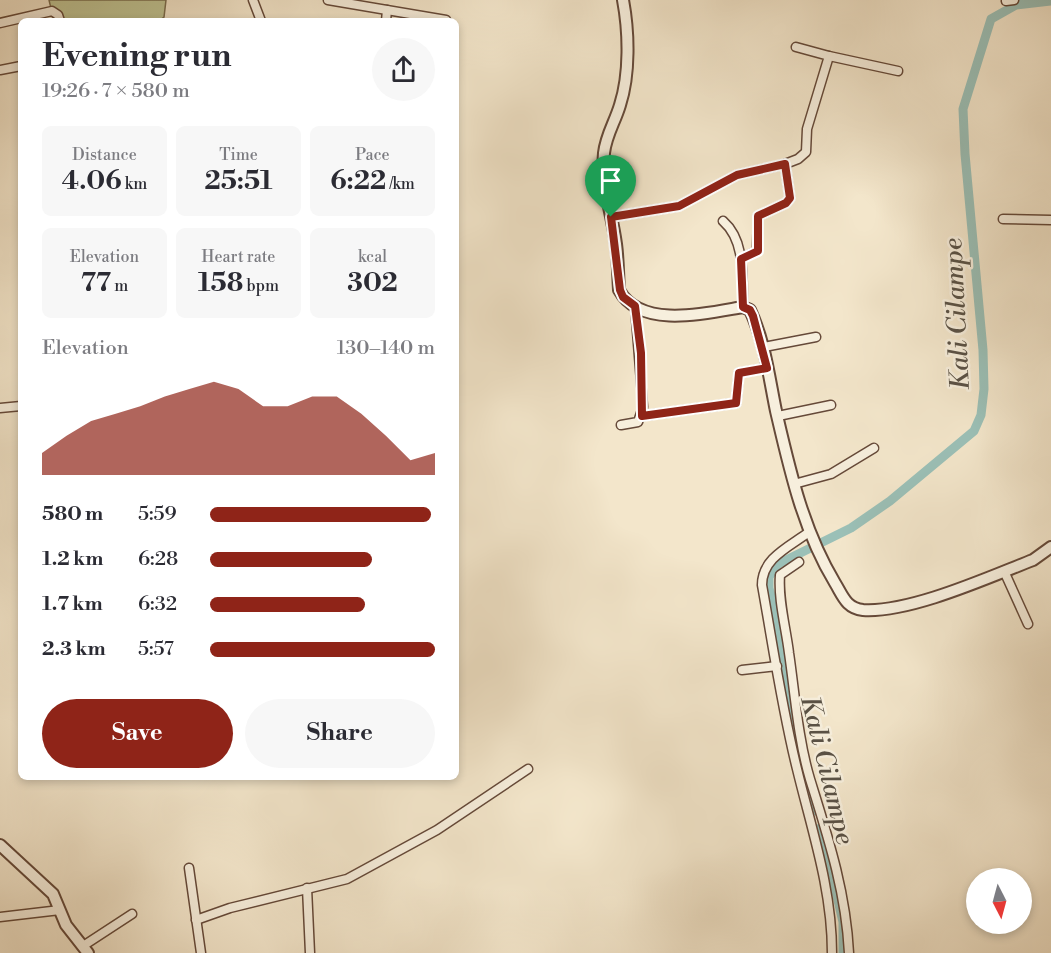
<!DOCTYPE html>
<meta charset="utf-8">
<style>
:root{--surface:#fff;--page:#f7f7f7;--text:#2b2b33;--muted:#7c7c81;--accent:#8f2418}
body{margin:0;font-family:"Libre Bodoni",serif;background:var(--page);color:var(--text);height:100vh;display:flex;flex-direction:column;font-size:22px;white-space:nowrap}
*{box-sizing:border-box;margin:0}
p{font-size:20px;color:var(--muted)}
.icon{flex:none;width:33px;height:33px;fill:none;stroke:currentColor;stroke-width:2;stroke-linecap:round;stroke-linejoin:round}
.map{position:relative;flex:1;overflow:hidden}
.drawer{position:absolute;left:18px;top:18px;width:441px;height:762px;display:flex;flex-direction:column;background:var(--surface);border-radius:9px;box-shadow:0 3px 9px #0003}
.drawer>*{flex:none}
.needle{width:39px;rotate:174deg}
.buttons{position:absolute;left:966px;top:868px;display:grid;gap:12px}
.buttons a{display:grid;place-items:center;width:66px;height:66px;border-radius:50%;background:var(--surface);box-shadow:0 3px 9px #0003;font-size:30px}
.pin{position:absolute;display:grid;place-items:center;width:51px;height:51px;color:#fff;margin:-62px -26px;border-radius:50% 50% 50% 0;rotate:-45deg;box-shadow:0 0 6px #0007}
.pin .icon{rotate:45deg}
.round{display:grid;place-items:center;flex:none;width:63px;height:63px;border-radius:32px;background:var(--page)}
.head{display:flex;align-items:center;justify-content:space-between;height:102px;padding:0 24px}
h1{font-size:33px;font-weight:700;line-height:45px}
.figures{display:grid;grid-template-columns:repeat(3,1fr);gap:9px;height:102px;padding:6px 24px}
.figures div{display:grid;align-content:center;border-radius:9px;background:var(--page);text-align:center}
.figures b{font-size:26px;font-weight:700}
.figures small{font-size:16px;font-weight:400}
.figures p{font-size:16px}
.chart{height:168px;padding:12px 24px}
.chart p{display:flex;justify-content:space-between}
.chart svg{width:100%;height:108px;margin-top:6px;fill:var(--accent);opacity:.7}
.cta{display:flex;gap:12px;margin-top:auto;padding:12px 24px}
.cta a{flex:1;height:69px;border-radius:36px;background:var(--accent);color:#fff;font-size:24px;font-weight:700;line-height:69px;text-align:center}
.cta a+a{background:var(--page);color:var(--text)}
ul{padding:0 24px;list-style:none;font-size:20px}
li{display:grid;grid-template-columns:96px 72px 1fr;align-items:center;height:45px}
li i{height:15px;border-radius:8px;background:var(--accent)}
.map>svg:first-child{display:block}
</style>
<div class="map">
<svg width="1051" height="953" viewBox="0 0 1051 953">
<rect width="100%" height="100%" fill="#f3e6cb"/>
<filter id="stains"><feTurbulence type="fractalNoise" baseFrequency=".00333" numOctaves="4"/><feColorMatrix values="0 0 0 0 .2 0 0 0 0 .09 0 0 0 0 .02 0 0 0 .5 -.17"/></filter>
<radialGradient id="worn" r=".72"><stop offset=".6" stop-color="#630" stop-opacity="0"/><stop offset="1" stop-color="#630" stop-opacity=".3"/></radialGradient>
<polygon fill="#bfc494" stroke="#7a6c4e" stroke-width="1.5" points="49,0 166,0 164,17 159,21 54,21"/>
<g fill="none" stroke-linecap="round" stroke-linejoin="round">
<g stroke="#9bc0b7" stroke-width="9">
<polyline points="816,811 806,782 789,710 780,634 769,588 769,577 778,564 851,528 890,501 974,431 981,415 984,389 983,350 965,154 963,109 991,19 1016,5 1051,1"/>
<polyline points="821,827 843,922 843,953"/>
</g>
<g stroke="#654939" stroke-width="11">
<g id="minor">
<polyline points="253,0 261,21"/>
<polyline points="328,0 446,20"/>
<polyline points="1006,1 1014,0"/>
<polyline points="386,21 387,10"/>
<polyline points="0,23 52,11 58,15 60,21"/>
<polyline points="829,56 898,71"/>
<polyline points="0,70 21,66"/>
<polyline points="611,217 679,206 737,175 785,164"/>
<polyline points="1003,219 1051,220"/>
<path d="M723 221C746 241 742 278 743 307"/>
<polyline points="741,259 757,251 758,216 786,203 790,198 785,164 798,159 806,152 807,129 829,56 796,47"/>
<polyline points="764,347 816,337"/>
<polyline points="0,408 21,406"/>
<polyline points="642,416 736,403 739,373 767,368"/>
<polyline points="778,416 831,405"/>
<polyline points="621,425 638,422 643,407 635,306"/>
<polyline points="794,484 831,474 874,448"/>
<path d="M809 532C789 547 762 558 762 585 773 646 782 709 797 769 812 831 832 889 832 953"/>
<path d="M799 562 780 575C778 600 786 628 789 653 795 694 798 739 810 779 828 837 846 892 849 953"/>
<polyline points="1004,571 1028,624"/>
<polyline points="742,670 777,666"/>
<polyline points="189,868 201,953"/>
<polyline points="307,888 310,953"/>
<polyline points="0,917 60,910"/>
<polyline points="196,920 230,908 347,879 437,830 528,769"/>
<polyline points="83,946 132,914"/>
</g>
</g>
<g stroke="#654939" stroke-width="14">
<g id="tertiary">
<path d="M623 0C629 32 630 74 620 105 615 122 606 135 604 153 601 185 612 213 616 244 618 259 618 275 619 290 641 330 708 313 743 307L750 310C765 342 769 377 776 411 790 471 803 530 835 583 843 596 846 608 863 610 910 613 989 577 1033 560L1051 547"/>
<polyline points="0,845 53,894 66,925 88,953"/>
</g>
</g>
<use href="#minor" stroke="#f7efdd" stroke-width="8"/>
<use href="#tertiary" stroke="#f7efdd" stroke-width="10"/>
</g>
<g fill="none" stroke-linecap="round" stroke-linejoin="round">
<g stroke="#fff" stroke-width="12">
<polygon id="route" points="785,164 790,198 786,203 758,216 758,251 741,259 743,307 750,310 753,316 767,368 739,373 736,403 642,416 641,353 635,306 623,297 620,290 611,217 679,206 737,175"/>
</g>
<use href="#route" stroke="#8f2418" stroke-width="8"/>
</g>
<g text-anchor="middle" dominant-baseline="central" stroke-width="5" stroke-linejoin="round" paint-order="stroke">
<g font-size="26" font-style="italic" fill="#595145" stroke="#f7efdd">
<text transform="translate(957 314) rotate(-93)">Kali Cilampe</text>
<text transform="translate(827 770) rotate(76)">Kali Cilampe</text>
</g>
</g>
<rect width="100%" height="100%" filter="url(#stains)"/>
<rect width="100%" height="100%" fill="url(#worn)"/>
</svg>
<div class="buttons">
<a><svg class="needle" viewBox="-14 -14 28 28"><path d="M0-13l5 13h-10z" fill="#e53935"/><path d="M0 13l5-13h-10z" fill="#7c7c81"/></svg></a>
</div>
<div class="pin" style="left:611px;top:217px;background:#1e9e55"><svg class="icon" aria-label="arrive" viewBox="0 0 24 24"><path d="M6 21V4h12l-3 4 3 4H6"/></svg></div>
<section class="drawer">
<div class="head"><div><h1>Evening run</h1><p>19:26 · 7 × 580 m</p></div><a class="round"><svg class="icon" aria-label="share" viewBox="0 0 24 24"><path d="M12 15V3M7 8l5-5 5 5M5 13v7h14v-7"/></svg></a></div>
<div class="figures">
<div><p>Distance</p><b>4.06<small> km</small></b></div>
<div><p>Time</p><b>25:51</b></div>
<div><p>Pace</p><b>6:22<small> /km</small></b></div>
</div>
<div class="figures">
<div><p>Elevation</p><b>77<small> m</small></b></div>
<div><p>Heart rate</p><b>158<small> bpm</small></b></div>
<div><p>kcal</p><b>302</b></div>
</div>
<div class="chart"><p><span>Elevation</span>130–140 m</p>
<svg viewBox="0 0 160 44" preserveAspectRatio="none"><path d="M0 44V35L10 28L20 22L30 19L40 16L50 12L60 9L70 6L80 9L90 16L100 16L110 12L120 12L130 19L140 28L150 38L160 35V44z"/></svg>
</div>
<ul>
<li><b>580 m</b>5:59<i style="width:98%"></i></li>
<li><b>1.2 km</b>6:28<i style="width:72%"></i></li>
<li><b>1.7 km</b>6:32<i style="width:69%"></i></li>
<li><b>2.3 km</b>5:57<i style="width:100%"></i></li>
</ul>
<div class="cta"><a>Save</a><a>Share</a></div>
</section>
</div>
